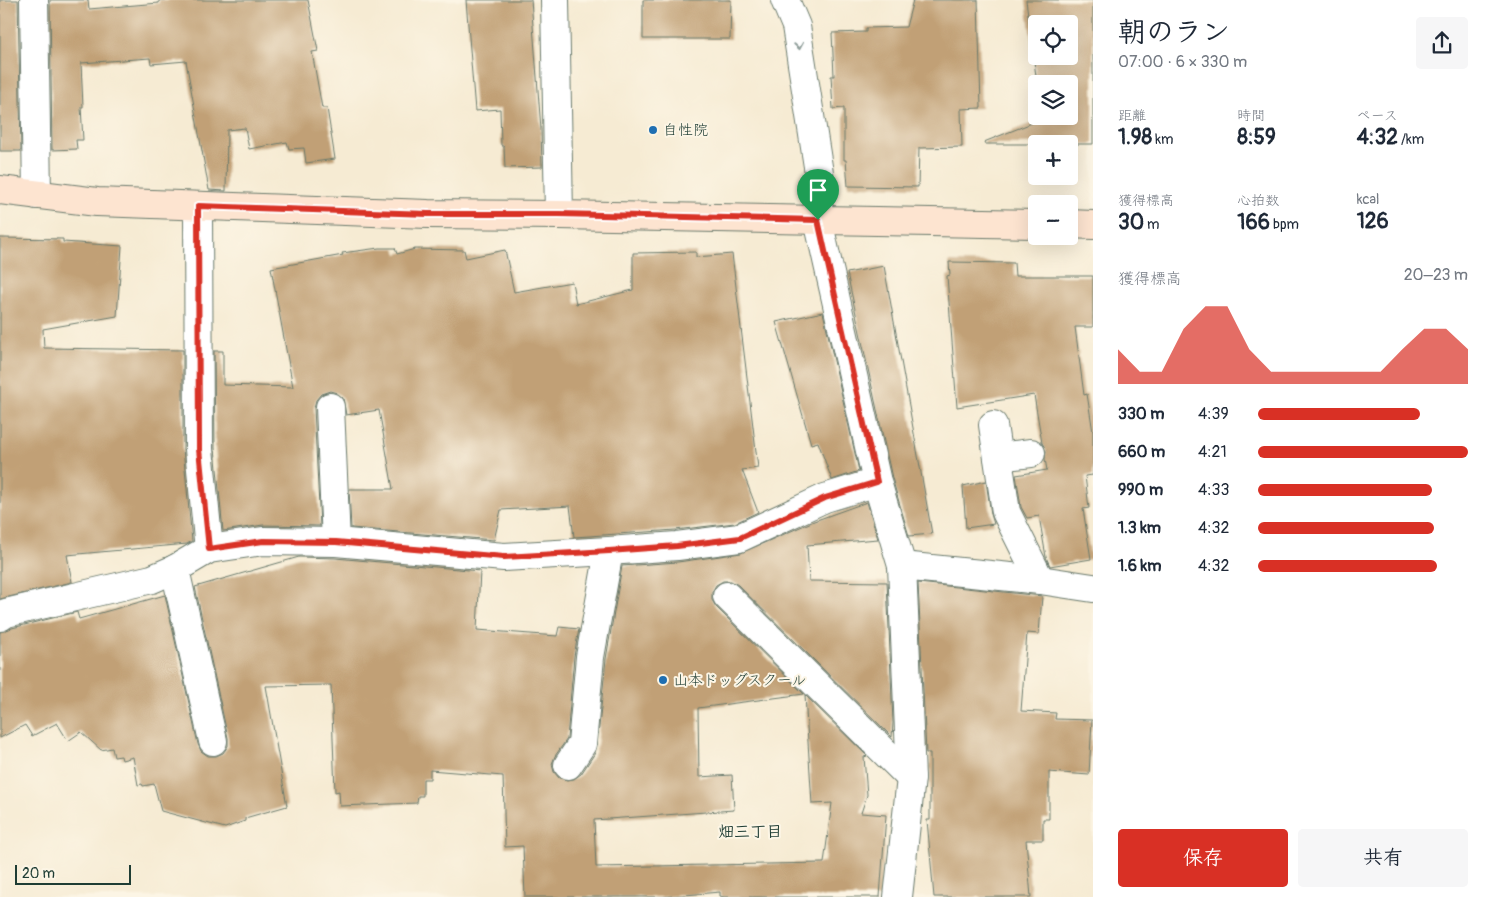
<!DOCTYPE html>
<html lang="ja">
<meta charset="utf-8">
<style>
:root{--surface:#fff;--page:#f6f6f7;--text:#1f2937;--muted:#747a83;--accent:#d93025}
body{margin:0;font-family:Pangolin,"Klee One",sans-serif;background:var(--page);color:var(--text);height:100vh;display:flex;flex-direction:column;font-size:19px;white-space:nowrap}
*{box-sizing:border-box;margin:0}
p{font-size:16px;color:var(--muted)}
.icon{flex:none;width:28px;height:28px;fill:none;stroke:currentColor;stroke-width:2;stroke-linecap:round;stroke-linejoin:round}
.map{position:relative;flex:1;overflow:hidden}
.side{display:flex;flex-direction:column;background:var(--surface);width:400px}
.side>*{flex:none}
.fabs{position:absolute;left:1028px;top:15px;display:grid;gap:10px}
.fabs a{display:grid;place-items:center;width:50px;height:50px;border-radius:5px;background:var(--surface);box-shadow:0 5px 20px #0002;font-size:25px}
.scale{position:absolute;left:15px;bottom:12px;width:116px;box-sizing:border-box;padding-left:5px;border:2px solid #1f3d34;border-top:0;font-size:14px;line-height:18px;white-space:nowrap;color:#1f3d34;-webkit-text-stroke:4px #fcf5e5;paint-order:stroke}
.pin{position:absolute;display:grid;place-items:center;width:42px;height:42px;color:#fff;margin:-51px -21px;border-radius:50% 50% 50% 0;rotate:-45deg;box-shadow:0 0 5px #0007}
.pin .icon{rotate:45deg}
.round{display:grid;place-items:center;flex:none;width:52px;height:52px;border-radius:5px;background:var(--page)}
.head{display:flex;align-items:center;justify-content:space-between;height:85px;padding:0 25px}
h1{font-size:28px;font-weight:800;line-height:38px}
.stats{display:grid;grid-template-columns:repeat(3,1fr);gap:8px;height:85px;padding:5px 25px}
.stats div{display:grid;align-content:center}
.stats b{font-size:21px;font-weight:800}
.stats small{font-size:14px;font-weight:400}
.stats p{font-size:14px}
.chart{height:140px;padding:10px 25px}
.chart p{display:flex;justify-content:space-between}
.chart svg{width:100%;height:90px;margin-top:5px;fill:var(--accent);opacity:.7}
.primary-button{display:flex;gap:10px;margin-top:auto;padding:10px 25px}
.primary-button a{flex:1;height:58px;border-radius:5px;background:var(--accent);color:#fff;font-size:20px;font-weight:800;line-height:58px;text-align:center}
.primary-button a+a{background:var(--page);color:var(--text)}
ul{padding:0 25px;list-style:none;font-size:16px}
li{display:grid;grid-template-columns:80px 60px 1fr;align-items:center;height:38px}
li i{height:12px;border-radius:6px;background:var(--accent)}
main{display:flex;flex:1;min-height:0}
.map>svg:first-child{display:block}
</style>
<main>
<div class="map">
<svg width="1093" height="897" viewBox="0 0 1093 897">
<rect width="100%" height="100%" fill="#fcf5e5"/>
<filter id="ink" filterUnits="userSpaceOnUse"><feTurbulence type="fractalNoise" baseFrequency=".02" numOctaves="2"/><feDisplacementMap in="SourceGraphic" scale="10" xChannelSelector="R" yChannelSelector="G"/><feConvolveMatrix kernelMatrix="1 2 1 2 8 2 1 2 1" color-interpolation-filters="sRGB"/></filter>
<filter id="wash" filterUnits="userSpaceOnUse"><feTurbulence type="fractalNoise" baseFrequency=".0096" numOctaves="4" result="noise"/><feDisplacementMap in="SourceGraphic" scale="20" xChannelSelector="R" yChannelSelector="G"/><feGaussianBlur stdDeviation="1.12" result="paint"/><feColorMatrix in="noise" values="0 0 0 0 0 0 0 0 0 0 0 0 0 0 0 0 0 1.4 0 .05"/><feComposite in="paint" operator="in"/></filter>
<g filter="url(#wash)">
<rect width="100%" height="100%" fill="#f6ebd3"/>
<g id="blocks">
<g fill="#c1a076" fill-rule="evenodd">
<polygon points="0,0 18,0 21,151 0,151"/>
<polygon points="50,0 88,0 89,9 159,3 159,0 308,0 318,51 312,52 322,108 327,108 335,159 306,163 304,148 289,149 287,142 249,149 245,128 227,130 226,191 209,190 186,61 151,64 150,58 81,63 83,107 81,107 83,140 76,140 77,149 52,150"/>
<polygon points="466,0 531,0 541,129 542,167 505,168 504,147 501,145 500,109 475,111"/>
<polygon points="643,0 731,0 730,39 643,39"/>
<polygon points="913,0 978,0 981,108 961,109 962,147 919,148 918,187 848,186 846,160 844,160 844,108 833,109 831,76 834,76 832,33 866,32 866,28 906,27"/>
<path d="M1026 0H1093V144H985L984 142 1042 119 1041 116H1069V84H1037ZM1036 24H1069V56H1036Z"/>
<polygon points="0,238 63,239 63,242 122,246 117,316 43,329 44,348 183,350 183,449 192,541 187,544 67,555 72,582 0,599"/>
<polygon points="379,248 395,248 397,254 415,249 464,250 466,258 505,250 514,292 572,282 576,304 633,290 633,253 696,252 696,257 732,254 758,468 742,470 758,512 735,523 675,530 574,537 570,506 501,510 494,540 351,528 349,489 393,489 379,410 346,415 343,398 337,393 330,391 321,394 316,400 314,408 320,526 263,525 223,531 215,448 214,351 223,351 223,385 293,387 271,268 343,255 342,253"/>
<polygon points="949,262 1014,263 1015,276 1093,276 1093,327 1075,327 1084,395 1087,394 1093,432 1093,475 1085,476 1089,508 1083,509 1091,559 1050,566 1046,557 1039,516 1027,518 1021,507 1016,475 1047,470 1045,459 1046,451 1042,443 1034,395 957,407 947,276 950,275"/>
<polygon points="884,266 932,534 909,536 892,478 847,273"/>
<polygon points="823,312 859,471 832,480 818,442 811,444 776,322"/>
<polygon points="986,481 991,514 994,524 966,528 963,486"/>
<polygon points="867,502 878,539 807,545 809,581 887,582 893,723 892,737 738,585 731,581 723,581 716,585 712,592 712,600 716,607 804,694 698,708 699,777 732,775 734,810 594,820 596,867 824,863 832,803 812,804 805,695 867,756 864,757 867,795 861,813 886,815 880,897 724,897 720,896 720,892 661,897 525,897 523,846 505,847 503,776 430,770 430,779 423,779 423,796 418,796 417,803 340,806 339,791 335,792 331,685 266,686 287,806 245,818 245,821 225,828 161,811 154,784 143,786 142,784 138,785 133,757 122,760 121,756 114,757 112,748 101,750 81,732 68,741 57,723 32,736 25,725 0,738 0,632 12,628 77,612 79,619 165,595 198,744 201,751 208,756 216,756 223,753 228,746 228,738 195,587 299,557 335,558 480,571 477,630 557,636 559,627 579,629 574,656 567,739 555,756 552,764 554,772 559,778 567,780 574,779 581,774 595,753 597,746 606,659 622,566 678,562 741,553 814,521"/>
<polygon points="918,583 1042,596 1039,634 1027,633 1021,711 1056,713 1055,719 1092,720 1089,775 1049,772 1049,819 1043,819 1043,840 1026,840 1031,897 934,897 927,820 930,820 930,753 926,753"/>
</g>
</g>
</g>
<g filter="url(#ink)">
<use href="#blocks" fill-opacity="0" stroke="#6a7a6c" stroke-width="1"/>
<g fill="none" stroke-linecap="round" stroke-linejoin="round">
<g stroke="#6a7a6c" stroke-width="30">
<g id="street">
<polyline points="34,0 37,195"/>
<polyline points="555,0 559,215"/>
<polyline points="785,0 796,26 819,173 818,220 877,482 902,566 911,778 898,897"/>
<polyline points="198,206 199,449 209,549"/>
<polyline points="330,407 336,542"/>
<polyline points="993,425 1006,512 1040,580"/>
<polyline points="998,457 1031,453"/>
<polyline points="902,566 1040,580 1093,588"/>
<polyline points="175,569 213,741"/>
<polyline points="727,596 911,778"/>
<polyline points="0,617 6,613 152,579 175,569 209,549 263,541 336,542 504,557 609,551 677,546 739,538 825,498 877,482"/>
<polyline points="568,765 582,744 590,657 609,551"/>
</g>
</g>
<g stroke="#6a7a6c" stroke-width="30">
<g id="secondary">
<polyline points="0,190 97,202 428,214 559,215 1036,224"/>
<polyline points="1069,224 1093,225"/>
</g>
</g>
<use href="#street" stroke="#fff" stroke-width="28"/>
<use href="#secondary" stroke="#fde4d0" stroke-width="28"/>
</g>
<defs><path id="oneway-chevron" d="M-2-3.5L2.5 0L-2 3.5" fill="none" stroke-width="1.6" stroke-linecap="round" stroke-linejoin="round" transform="scale(1.25)"/></defs>
<use stroke="#8f9e9a" href="#oneway-chevron" transform="translate(799 46) rotate(81)"/>
</g>
<g fill="none" stroke-linecap="round" stroke-linejoin="round" filter="url(#ink)">
<g stroke="#fff" stroke-width="10">
<polygon id="route" points="198,206 428,214 559,214 818,220 877,482 825,498 740,538 677,546 609,551 504,557 336,542 263,541 209,549 199,449"/>
</g>
<use href="#route" stroke="#d93025" stroke-width="6"/>
</g>
<g fill="#1f6fb2" stroke="#fcf5e5" stroke-width="2">
<circle cx="653" cy="130" r="5"/>
<circle cx="663" cy="680" r="5"/>
</g>
<g text-anchor="middle" dominant-baseline="central" stroke-width="4" stroke-linejoin="round" paint-order="stroke">
<g font-size="15" fill="#1f3d34" stroke="#fcf5e5" text-anchor="start">
<text x="663" y="130">自性院</text>
<text x="673" y="680">山本ドッグスクール</text>
</g>
<g font-size="16" font-weight="bold" fill="#1f3d34" stroke="#fcf5e5">
<text x="750" y="832">畑三丁目</text>
</g>
</g>
</svg>
<div class="fabs">
<a><svg class="icon" aria-label="locate" viewBox="0 0 24 24"><circle cx="12" cy="12" r="6"/><path d="M12 2v4M12 18v4M2 12h4M18 12h4"/></svg></a>
<a><svg class="icon" aria-label="layers" viewBox="0 0 24 24"><path d="M12 4l9 5-9 5-9-5zM3 14l9 5 9-5"/></svg></a>
<a>+</a>
<a>−</a>
</div>
<div class="scale">20 m</div>
<div class="pin" style="left:818px;top:220px;background:#1e9e55"><svg class="icon" aria-label="arrive" viewBox="0 0 24 24"><path d="M6 21V4h12l-3 4 3 4H6"/></svg></div>
</div>
<section class="side">
<div class="head"><div><h1>朝のラン</h1><p>07:00 · 6 × 330 m</p></div><a class="round"><svg class="icon" aria-label="share" viewBox="0 0 24 24"><path d="M12 15V3M7 8l5-5 5 5M5 13v7h14v-7"/></svg></a></div>
<div class="stats">
<div><p>距離</p><b>1.98<small> km</small></b></div>
<div><p>時間</p><b>8:59</b></div>
<div><p>ペース</p><b>4:32<small> /km</small></b></div>
</div>
<div class="stats">
<div><p>獲得標高</p><b>30<small> m</small></b></div>
<div><p>心拍数</p><b>166<small> bpm</small></b></div>
<div><p>kcal</p><b>126</b></div>
</div>
<div class="chart"><p><span>獲得標高</span>20–23 m</p>
<svg viewBox="0 0 160 44" preserveAspectRatio="none"><path d="M0 44V27L10 38L20 38L30 17L40 6L50 6L60 27L70 38L80 38L90 38L100 38L110 38L120 38L130 27L140 17L150 17L160 27V44z"/></svg>
</div>
<ul>
<li><b>330 m</b>4:39<i style="width:77%"></i></li>
<li><b>660 m</b>4:21<i style="width:100%"></i></li>
<li><b>990 m</b>4:33<i style="width:83%"></i></li>
<li><b>1.3 km</b>4:32<i style="width:84%"></i></li>
<li><b>1.6 km</b>4:32<i style="width:85%"></i></li>
</ul>
<div class="primary-button"><a>保存</a><a>共有</a></div>
</section>
</main>
